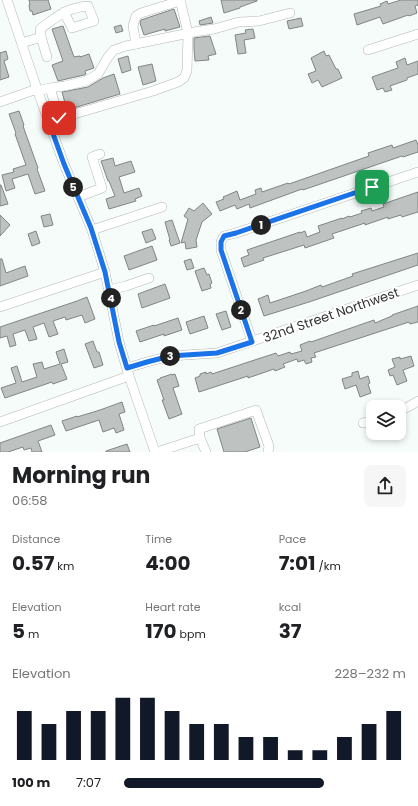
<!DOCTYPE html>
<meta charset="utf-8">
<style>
:root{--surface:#fff;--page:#f6f6f6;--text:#202124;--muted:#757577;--accent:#111827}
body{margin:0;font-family:Poppins,sans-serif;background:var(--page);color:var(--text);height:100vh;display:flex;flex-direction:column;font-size:15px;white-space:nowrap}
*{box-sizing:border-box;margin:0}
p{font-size:13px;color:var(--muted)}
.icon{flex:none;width:22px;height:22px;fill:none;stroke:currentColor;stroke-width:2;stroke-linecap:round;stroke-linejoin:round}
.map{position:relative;height:452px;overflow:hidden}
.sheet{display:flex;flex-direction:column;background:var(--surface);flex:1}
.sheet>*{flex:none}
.tools{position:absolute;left:366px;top:400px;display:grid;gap:8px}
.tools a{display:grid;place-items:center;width:40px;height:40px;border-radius:8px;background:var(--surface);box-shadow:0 2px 6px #0003;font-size:20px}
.pin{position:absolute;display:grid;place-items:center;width:34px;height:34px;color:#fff;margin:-17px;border-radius:8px;box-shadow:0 2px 6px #0006}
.km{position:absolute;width:20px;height:20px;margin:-10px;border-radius:50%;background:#222;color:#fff;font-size:11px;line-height:20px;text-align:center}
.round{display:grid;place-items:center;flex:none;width:42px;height:42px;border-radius:8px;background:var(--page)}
.head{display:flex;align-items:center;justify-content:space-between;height:68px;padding:0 12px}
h1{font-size:22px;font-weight:700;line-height:30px}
.stats{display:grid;grid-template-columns:repeat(3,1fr);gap:6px;height:68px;padding:4px 12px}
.stats div{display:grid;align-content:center}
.stats b{font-size:20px;font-weight:700}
.stats small{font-size:11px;font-weight:400}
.stats p{font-size:11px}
.chart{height:112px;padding:8px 12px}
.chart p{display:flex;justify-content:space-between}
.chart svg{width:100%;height:72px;margin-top:4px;stroke:var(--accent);stroke-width:6}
ul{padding:0 12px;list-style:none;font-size:13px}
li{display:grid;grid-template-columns:64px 48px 1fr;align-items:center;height:30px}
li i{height:10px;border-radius:5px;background:var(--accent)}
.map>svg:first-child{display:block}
</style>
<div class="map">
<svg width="418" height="452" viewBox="0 0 418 452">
<rect width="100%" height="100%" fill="#f6fcfa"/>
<g fill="#bec3c2" stroke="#818684">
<polygon points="29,0 48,0 51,9 33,15 32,11 30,11 29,5 30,5"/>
<polygon points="221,0 257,0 257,1 240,7 240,8 224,13"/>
<polygon points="401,0 418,0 418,5 415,6 417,13 409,16 408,15 383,24 380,17 357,25 354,14 381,6 380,4 387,1 388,4"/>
<polygon points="174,9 180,27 165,31 165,29 144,35 140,23 141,20"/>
<polygon points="211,17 213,23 200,25 199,21"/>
<polygon points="301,18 303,26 289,29 287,21"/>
<polygon points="121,25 123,31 116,33 114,27"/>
<polygon points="63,26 74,57 80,56 80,57 89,54 94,68 85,71 86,74 84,75 58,81 52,65 63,61 52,29"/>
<polygon points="253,29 255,38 244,40 246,53 238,54 235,35 246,33 245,30"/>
<polygon points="210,36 216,54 208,56 209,60 195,61 194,49 194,38"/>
<polygon points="6,51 8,59 4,61 9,77 0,80 0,53"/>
<polygon points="324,51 326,56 329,55 336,69 338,69 342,78 322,87 318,80 312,83 308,74 316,71 311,58"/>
<polygon points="128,56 131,70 122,73 118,59"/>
<polygon points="405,58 407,65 418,61 418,74 407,78 407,80 390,86 392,90 385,92 383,88 377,90 372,77 398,68 396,62"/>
<polygon points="152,64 156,81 143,85 138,67"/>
<polygon points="114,74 120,94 67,110 62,92 88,87 103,78"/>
<polygon points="19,111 24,125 23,126 38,168 37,169 45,191 35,194 28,174 12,179 15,188 6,191 2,175 14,172 13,169 26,165 15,134 16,133 9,114"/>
<polygon points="416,140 418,145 418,152 403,157 402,156 303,190 302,189 250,208 249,204 237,209 235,205 220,211 216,202 224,199 223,197 237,191 240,200 256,194 255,190 261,188 262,192 288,183 289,184 369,156 368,153 392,145 393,148"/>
<polygon points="113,158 115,166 131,161 135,172 119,177 124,193 139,188 142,196 135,199 136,201 109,209 106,199 115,196 109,181 108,181 101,161"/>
<polygon points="0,185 1,185 8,204 0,206"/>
<polygon points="418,192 418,212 402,217 401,215 388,219 388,217 365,225 365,223 332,234 334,238 305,248 304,245 263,258 264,260 244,267 241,258 249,255 247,250 300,232 300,233 305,231 307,237 320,232 318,226 342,218 342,219 349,216 350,217 362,213 361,211 371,208 372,211 384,207 383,204"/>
<polygon points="203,203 212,214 202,222 196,240 197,247 186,249 185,242 181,243 188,219 184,216 189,208 194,211"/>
<polygon points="50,214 53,225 44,227 41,216"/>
<polygon points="0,215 10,225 0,236"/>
<polygon points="172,220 180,243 171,246 169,240 170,240 165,222"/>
<polygon points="152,229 156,239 146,243 142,232"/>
<polygon points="36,231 40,243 32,246 28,234"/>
<polygon points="152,246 157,260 129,270 124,256"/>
<polygon points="418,253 418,265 309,302 264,316 258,299 268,295 270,303 306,291 321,285 322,287 353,276 352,274"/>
<polygon points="0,259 2,259 6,273 25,266 28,276 0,286"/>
<polygon points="191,259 194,268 187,270 184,261"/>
<polygon points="204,268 207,275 209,274 212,283 210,284 211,288 202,291 195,271"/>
<polygon points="165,284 170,298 142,308 138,294"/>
<polygon points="87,297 95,319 85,323 82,315 66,320 65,317 53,321 58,334 49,337 44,323 33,327 37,339 29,341 25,330 13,334 16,345 10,347 7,336 0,338 0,327 77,301"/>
<polygon points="418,306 418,322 410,324 409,322 314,353 316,357 311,358 312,362 306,364 304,360 298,362 297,359 283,364 285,367 275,371 274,369 248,378 248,376 199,392 195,378 200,376 200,374 206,372 206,374 211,372 212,374 276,353 278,356 290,352 291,354 302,351 300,345 310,341 311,342 374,320 375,323 392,316 392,315"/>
<polygon points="226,311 231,327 222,330 216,314"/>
<polygon points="204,316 208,328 190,334 186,322"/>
<polygon points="178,318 182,330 164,336 164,334 140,342 136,331 154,325 154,326"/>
<polygon points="93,341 97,352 99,352 103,365 94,368 85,344"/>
<polygon points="64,349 68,362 61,364 67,379 53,384 52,382 5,398 1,388 16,383 11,368 17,366 22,382 37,377 33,364 42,362 44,369 60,364 56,352"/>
<polygon points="411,356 414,366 403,370 407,381 397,385 393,375 390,376 388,370 395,367 392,359 400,357 400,359"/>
<polygon points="358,371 360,379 368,376 370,383 368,384 371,393 360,397 356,385 345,389 342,379 352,376 352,373"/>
<polygon points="172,374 172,375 175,374 179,386 173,388 182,414 169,419 162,400 164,400 157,380 160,379 160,378"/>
<polygon points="122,402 125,412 119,414 124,430 116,433 114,428 103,432 99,420 66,431 62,421 77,416 77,417 100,410"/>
<polygon points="251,418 260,447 245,452 224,452 217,429"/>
<polygon points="51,425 55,435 38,441 42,452 32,452 31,448 24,450 23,447 8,452 0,452 0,443"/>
<polygon points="127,444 130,452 106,452 106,451"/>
</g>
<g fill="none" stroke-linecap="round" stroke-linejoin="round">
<g stroke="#b2b7b5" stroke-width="10">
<g id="minor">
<polyline points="7,0 37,89 64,164 92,230 105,272 119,342 129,376 155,452"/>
<polyline points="41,37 47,57"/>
<path d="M22 43 41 37 40 29C57 17 65 8 88 6L94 21 72 28 64 12"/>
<polyline points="136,44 133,26 136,16 141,13 180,1"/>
<polyline points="368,50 418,34"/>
<polyline points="50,88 59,118"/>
<polyline points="37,91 50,88 65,86 86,81 98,74 108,57 114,50 126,46 194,32 214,29 239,22 259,21 290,13"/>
<polyline points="0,102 37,89"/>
<polyline points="48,120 71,115 153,91 178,82 184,78 187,71 188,33 180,0"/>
<polyline points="78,197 102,188 92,157 100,154"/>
<polyline points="92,230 162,207"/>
<polyline points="109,290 126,286 149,278"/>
<polyline points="0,307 105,272"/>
<polyline points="252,341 221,250 221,242 224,236 236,233 418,172"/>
<polyline points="127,368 147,362 170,356 217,353 418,285"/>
<polyline points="399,410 408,407 418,401"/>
<polyline points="0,422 129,376"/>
<polyline points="363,423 373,420"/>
<polyline points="157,452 200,438"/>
<polyline points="206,452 200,438 199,429 256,410 269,446 268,452"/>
</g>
</g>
<use href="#minor" stroke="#fff" stroke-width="9"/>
</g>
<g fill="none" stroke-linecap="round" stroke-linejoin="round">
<g stroke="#fff" stroke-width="8">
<polyline id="route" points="59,118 48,120 64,164 91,228 105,272 119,342 127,368 147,362 170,356 217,353 252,342 221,250 221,242 224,236 236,233 372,187"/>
</g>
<use href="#route" stroke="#1a73e8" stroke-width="5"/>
</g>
<g text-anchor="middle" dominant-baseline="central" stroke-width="4" stroke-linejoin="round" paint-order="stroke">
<g font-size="13" fill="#323433" stroke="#fff">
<text transform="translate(331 315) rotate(-19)">32nd Street Northwest</text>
</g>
</g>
</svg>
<div class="tools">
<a><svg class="icon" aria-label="layers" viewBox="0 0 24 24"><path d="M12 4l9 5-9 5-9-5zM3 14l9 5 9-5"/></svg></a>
</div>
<div class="pin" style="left:372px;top:187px;background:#1e9e55"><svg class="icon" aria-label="arrive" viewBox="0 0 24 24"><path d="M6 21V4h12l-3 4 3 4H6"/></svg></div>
<div class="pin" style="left:59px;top:118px;background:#d93025"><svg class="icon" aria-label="check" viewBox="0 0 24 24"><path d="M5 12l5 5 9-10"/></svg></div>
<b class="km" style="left:261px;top:225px">1</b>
<b class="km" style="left:241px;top:310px">2</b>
<b class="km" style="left:170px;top:356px">3</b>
<b class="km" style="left:111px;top:298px">4</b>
<b class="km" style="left:73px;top:187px">5</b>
</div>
<section class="sheet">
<div class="head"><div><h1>Morning run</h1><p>06:58</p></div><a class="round"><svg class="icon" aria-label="share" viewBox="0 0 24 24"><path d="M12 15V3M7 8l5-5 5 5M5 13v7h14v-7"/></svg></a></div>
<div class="stats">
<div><p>Distance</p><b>0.57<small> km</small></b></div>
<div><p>Time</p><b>4:00</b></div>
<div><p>Pace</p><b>7:01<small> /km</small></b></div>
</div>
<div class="stats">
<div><p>Elevation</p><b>5<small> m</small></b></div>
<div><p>Heart rate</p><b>170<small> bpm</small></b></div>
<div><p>kcal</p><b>37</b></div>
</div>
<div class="chart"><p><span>Elevation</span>228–232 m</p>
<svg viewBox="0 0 160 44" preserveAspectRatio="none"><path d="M5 44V14M15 44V22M25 44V14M35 44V14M45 44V6M55 44V6M65 44V14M75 44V22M85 44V22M95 44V30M105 44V30M115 44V38M125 44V38M135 44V30M145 44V22M155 44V14"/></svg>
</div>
<ul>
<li><b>100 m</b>7:07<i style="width:71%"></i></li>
</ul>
</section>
